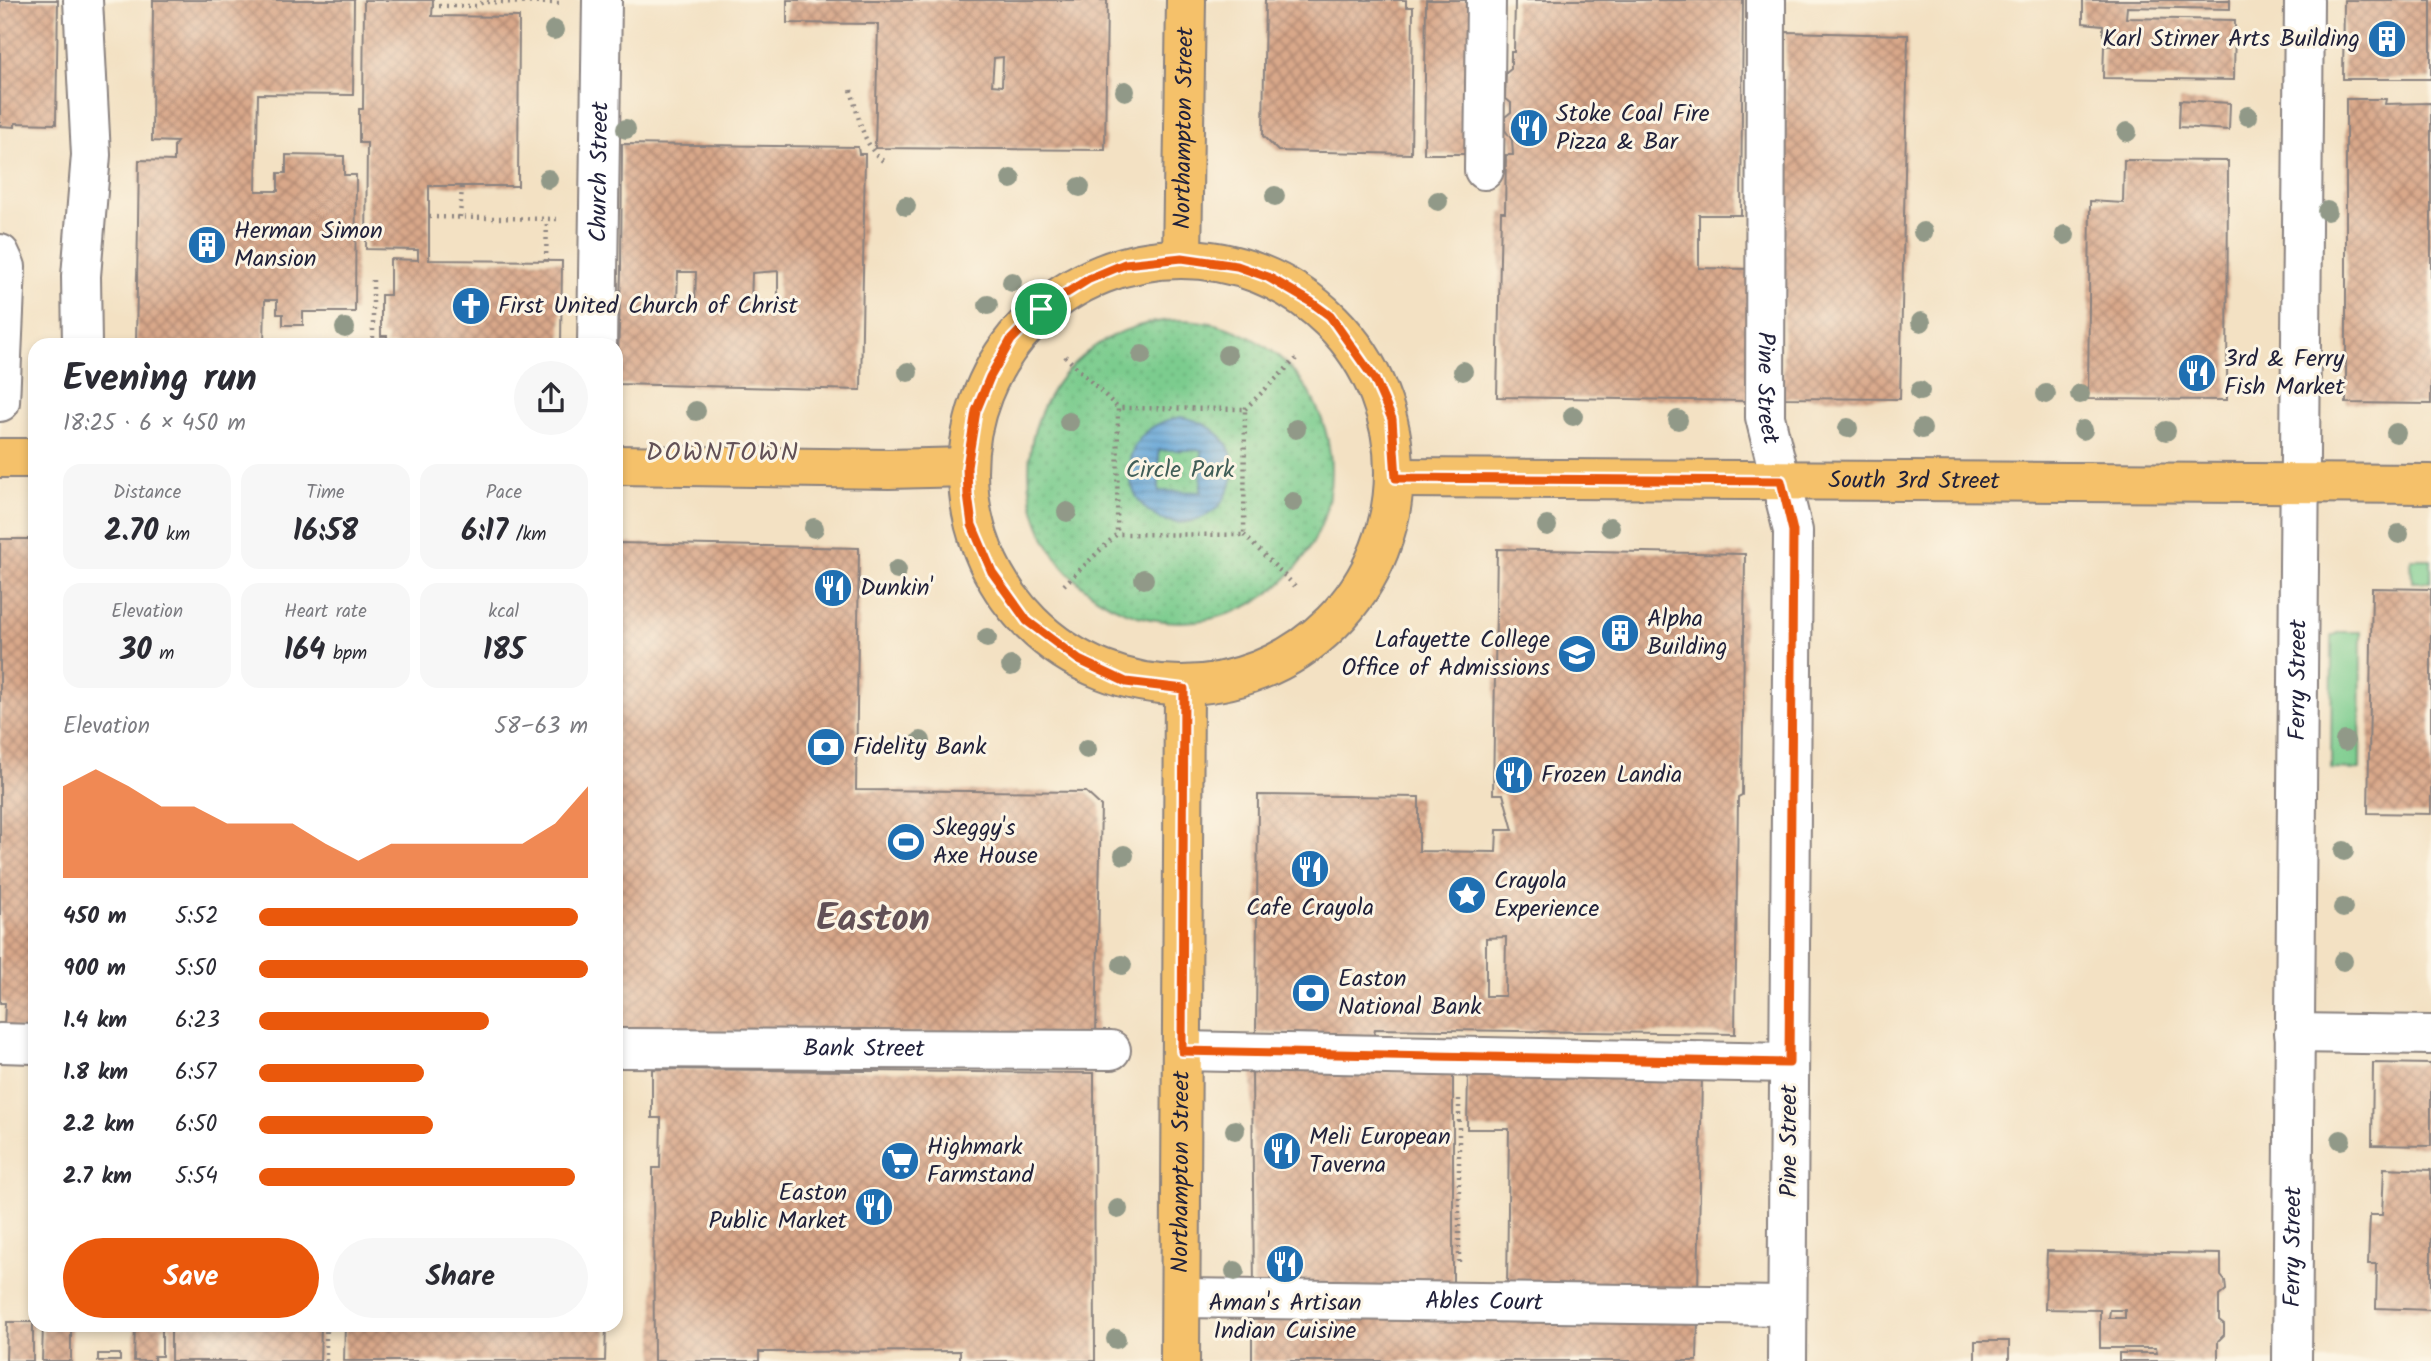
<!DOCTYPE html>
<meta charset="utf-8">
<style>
:root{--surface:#fff;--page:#f7f7f7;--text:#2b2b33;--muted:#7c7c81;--accent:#ea580c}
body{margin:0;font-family:Kalam,sans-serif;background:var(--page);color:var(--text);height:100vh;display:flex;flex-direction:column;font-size:26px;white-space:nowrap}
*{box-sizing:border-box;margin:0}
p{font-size:23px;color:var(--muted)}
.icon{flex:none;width:38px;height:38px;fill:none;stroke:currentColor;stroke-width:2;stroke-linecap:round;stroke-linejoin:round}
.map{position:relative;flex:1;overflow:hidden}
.drawer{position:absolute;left:28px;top:338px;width:595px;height:994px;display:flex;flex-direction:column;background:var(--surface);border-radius:21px;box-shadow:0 4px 10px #0003}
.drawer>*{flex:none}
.pin{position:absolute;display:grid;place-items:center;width:60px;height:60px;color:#fff;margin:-30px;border:4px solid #fff;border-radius:50%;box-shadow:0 2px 7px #0007}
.round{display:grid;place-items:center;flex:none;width:74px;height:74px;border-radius:37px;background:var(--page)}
.overview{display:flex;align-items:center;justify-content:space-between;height:119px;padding:0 35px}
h1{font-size:38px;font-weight:700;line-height:52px}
.metrics{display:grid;grid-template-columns:repeat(3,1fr);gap:10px;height:119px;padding:7px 35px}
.metrics div{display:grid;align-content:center;border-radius:18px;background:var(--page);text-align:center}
.metrics b{font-size:30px;font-weight:700}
.metrics small{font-size:19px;font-weight:400}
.metrics p{font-size:19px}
.chart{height:196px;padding:14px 35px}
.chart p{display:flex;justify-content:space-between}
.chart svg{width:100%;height:126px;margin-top:7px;fill:var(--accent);opacity:.7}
.primary-button{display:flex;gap:14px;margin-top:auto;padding:14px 35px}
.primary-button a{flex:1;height:80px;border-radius:42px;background:var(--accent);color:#fff;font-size:28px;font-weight:700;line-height:80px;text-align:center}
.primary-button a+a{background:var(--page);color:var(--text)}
ul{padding:0 35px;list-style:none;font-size:23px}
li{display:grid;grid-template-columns:112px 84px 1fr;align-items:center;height:52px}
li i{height:18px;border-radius:9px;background:var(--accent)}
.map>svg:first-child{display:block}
</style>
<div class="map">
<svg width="2431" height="1361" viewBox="0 0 2431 1361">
<defs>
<pattern id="park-dots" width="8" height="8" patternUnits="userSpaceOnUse" patternTransform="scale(1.75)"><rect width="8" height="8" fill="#7bcc8e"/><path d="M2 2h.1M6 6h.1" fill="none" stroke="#6aaf7b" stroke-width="1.8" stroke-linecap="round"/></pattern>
<pattern id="water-rules" width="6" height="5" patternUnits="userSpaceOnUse" patternTransform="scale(1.75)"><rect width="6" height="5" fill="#63a5d7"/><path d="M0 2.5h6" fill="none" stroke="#5186b0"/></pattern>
<pattern id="building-cross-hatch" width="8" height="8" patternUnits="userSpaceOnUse" patternTransform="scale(1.75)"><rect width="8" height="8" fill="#d9a88a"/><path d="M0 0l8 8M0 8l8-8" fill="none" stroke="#b08872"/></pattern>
</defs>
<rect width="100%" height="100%" fill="#fcf5e5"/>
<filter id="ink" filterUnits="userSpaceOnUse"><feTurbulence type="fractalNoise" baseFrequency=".0143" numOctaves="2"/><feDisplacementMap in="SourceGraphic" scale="14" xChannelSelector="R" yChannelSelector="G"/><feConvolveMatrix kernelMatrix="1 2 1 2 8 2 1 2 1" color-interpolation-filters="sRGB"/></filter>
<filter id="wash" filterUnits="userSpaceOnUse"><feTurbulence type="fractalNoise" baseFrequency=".00686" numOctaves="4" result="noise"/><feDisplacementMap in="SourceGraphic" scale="28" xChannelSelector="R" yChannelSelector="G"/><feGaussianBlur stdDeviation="1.57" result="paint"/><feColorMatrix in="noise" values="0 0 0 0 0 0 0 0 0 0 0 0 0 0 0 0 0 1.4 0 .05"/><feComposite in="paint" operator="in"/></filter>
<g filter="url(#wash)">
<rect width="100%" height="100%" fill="#f3e1c3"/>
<g fill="#7bcc8e" stroke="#4e7764" stroke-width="2">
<polygon points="2411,559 2431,559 2431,582 2412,582"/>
<polygon points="2340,632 2361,632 2360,770 2331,769 2332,636"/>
</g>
<circle fill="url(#park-dots)" stroke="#4e7764" stroke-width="2" cx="1180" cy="471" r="151"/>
<path fill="url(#water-rules)" stroke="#426489" stroke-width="2" fill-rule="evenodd" d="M1181 417C1224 424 1248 459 1224 499 1219 508 1209 515 1199 519 1131 544 1092 432 1181 417ZM1159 450H1202L1201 492 1159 491Z"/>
<g id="blocks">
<g fill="url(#building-cross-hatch)" fill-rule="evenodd">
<polygon points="0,0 58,0 56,124 15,123 15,127 0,126"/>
<polygon points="153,0 354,0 353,95 258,94 256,191 278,191 278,173 286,173 286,155 344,156 344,175 356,175 355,312 303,312 303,325 283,325 283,314 277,314 277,300 265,300 264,345 136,345 139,160 174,161 174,146 177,142 152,141"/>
<polygon points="364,0 433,0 432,16 519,17 518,186 429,186 429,260 562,261 561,345 387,345 387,336 381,336 381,295 390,295 390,259 418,260 418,250 366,249 367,143 359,143 359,109 363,109"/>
<path d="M787 0H1107L1105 150 875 148 878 24 787 23ZM1003 57 1002 86 992 85 994 58Z"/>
<polygon points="1265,0 1406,0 1406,7 1413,7 1411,154 1278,151 1263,136"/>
<polygon points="1426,0 1473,0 1471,154 1424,154"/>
<polygon points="1515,0 1743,0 1741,215 1699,215 1699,268 1750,269 1748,401 1497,397 1501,212 1505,212 1506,155 1513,155 1512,140 1505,130 1505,117 1511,112 1511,103 1505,98 1506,73 1511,69 1511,52 1514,52"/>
<polygon points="2083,0 2230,0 2230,9 2127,7 2126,18 2235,20 2234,80 2103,78 2104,46 2111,46 2111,35 2103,35 2103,25 2083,23"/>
<polygon points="2344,0 2431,0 2431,79 2343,79"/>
<polygon points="1786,32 1908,35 1900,399 1783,398"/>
<polygon points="2346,99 2386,99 2385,104 2431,103 2431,404 2346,403"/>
<polygon points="2180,100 2230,103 2229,130 2179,127"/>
<path d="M622 144 858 147 859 154H865L861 390 617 384 621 272ZM778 271V306H751L752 273ZM678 272H696L695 303 677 302Z"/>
<polygon points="2124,160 2228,161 2227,400 2088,399 2090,201 2123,203"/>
<polygon points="0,539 35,539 35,1029 4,1029 5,1003 0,1003"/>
<polygon points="617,543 859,548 856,790 1086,792 1101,806 1096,1035 616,1031"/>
<path d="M1497 549 1745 554 1742 795 1738 797 1735 1034 1375 1029 1374 1035 1256 1033 1258 795 1419 797V851L1496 852 1497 830H1513L1503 794H1493ZM1506 937 1505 996H1486V938Z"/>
<polygon points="2372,588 2431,589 2431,814 2368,813"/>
<polygon points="2373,1063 2431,1064 2431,1146 2372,1145"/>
<polygon points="1252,1068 1453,1073 1453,1293 1254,1293"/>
<polygon points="652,1069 1094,1073 1095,1361 960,1361 960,1351 759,1352 759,1361 654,1361 653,1168 660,1168 661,1118 652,1118"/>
<polygon points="1468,1072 1702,1075 1698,1291 1507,1289 1509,1129 1467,1129"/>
<polygon points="2384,1168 2431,1170 2431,1310 2376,1308 2377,1264 2368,1264 2370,1215 2382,1215"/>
<path d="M2047 1251 2221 1254V1276L2225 1281 2226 1290 2219 1296V1320L2224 1324V1335L2218 1341V1361H2119V1353H2157L2156 1348H2100V1310L2045 1309ZM2110 1310H2125V1318H2109Z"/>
<polygon points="1252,1314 1698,1319 1697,1361 1252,1361"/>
<polygon points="7,1322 33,1322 33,1361 6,1361"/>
<polygon points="43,1325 71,1325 71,1361 42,1361"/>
<polygon points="135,1325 321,1325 320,1361 171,1361 171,1327 162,1327 162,1356 154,1356 154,1361 134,1361"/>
<polygon points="345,1325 606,1325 605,1361 344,1361"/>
<rect x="1975" y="1341" width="34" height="20"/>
<rect x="98" y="1354" width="22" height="7"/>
</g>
</g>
</g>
<g filter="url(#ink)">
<use href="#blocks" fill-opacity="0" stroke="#8a827f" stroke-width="2"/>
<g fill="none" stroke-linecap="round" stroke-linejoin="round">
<g stroke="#8a827f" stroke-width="42">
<g id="minor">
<path id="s1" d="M1766 0 1765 417 1793 531 1787 1361"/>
<polyline points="1484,170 1486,0"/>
<polyline points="0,254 6,267 0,402"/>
<polyline points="82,345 81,276 91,155 83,0"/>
<path id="s2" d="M597 345 602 0"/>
<polyline points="2294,1033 2431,1035"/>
<polyline points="0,1043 35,1044"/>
<path id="s3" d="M616 1048 1111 1050"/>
<polyline points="1182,1051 1789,1063"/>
<path id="s4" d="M1181 1298 1787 1306"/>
<path id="s5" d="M2292 1361 2304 0"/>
</g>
</g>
<g stroke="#8a827f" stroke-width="42">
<g id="major">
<path id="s6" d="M1182 258 1186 0"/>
<circle cx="1181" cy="472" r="213"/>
<polyline points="0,458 35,458"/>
<polyline points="616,465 889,469 967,467"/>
<path id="s7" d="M1396 478 2431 484"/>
<path id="s8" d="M1180 1361 1184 689"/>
</g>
</g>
<g stroke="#8a827f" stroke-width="4.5" stroke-dasharray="2 5" stroke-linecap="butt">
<polyline points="432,6 476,6 483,2 560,3"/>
<path d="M851 90C858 114 863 149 886 163"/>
<polyline points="429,217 558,219"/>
<polyline points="460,217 462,186"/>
<polyline points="546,261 547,219"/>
<polyline points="373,345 373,278"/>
<polyline points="1065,356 1118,408"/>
<polyline points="1245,409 1296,359"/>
<polyline points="1244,535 1295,586"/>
<polyline points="1064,585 1117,534 1244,535 1245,409 1118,408 1117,534"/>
<polyline points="1459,1262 1459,1099"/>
<polyline points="326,1361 326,1325"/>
</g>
<use href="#minor" stroke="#fff" stroke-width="38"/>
<use href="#major" stroke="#f5c16b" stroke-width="38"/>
</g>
<g fill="#919988">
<circle cx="554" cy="30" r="10"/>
<circle cx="1125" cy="91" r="10"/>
<circle cx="2248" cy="116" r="10"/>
<circle cx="626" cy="129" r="10"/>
<circle cx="2127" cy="132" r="10"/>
<circle cx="548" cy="179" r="10"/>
<circle cx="1011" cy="179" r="10"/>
<circle cx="1080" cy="187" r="10"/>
<circle cx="1275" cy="196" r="10"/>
<circle cx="1438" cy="201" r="10"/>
<circle cx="906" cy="206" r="10"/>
<circle cx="2327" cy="211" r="10"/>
<circle cx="1923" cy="232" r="10"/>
<circle cx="2065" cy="235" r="10"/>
<circle cx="1012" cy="282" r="10"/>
<circle cx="988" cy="305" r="10"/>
<circle cx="1921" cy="322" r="10"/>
<circle cx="345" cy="328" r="10"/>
<circle cx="1142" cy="355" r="10"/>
<circle cx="1227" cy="355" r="10"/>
<circle cx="1463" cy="371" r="10"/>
<circle cx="908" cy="372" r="10"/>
<circle cx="1920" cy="391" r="10"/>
<circle cx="2046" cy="394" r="10"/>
<circle cx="2080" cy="394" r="10"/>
<circle cx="696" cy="411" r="10"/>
<circle cx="1573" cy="416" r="10"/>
<circle cx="1678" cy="420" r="10"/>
<circle cx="1069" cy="422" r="10"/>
<circle cx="1848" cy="428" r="10"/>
<circle cx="1296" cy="429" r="10"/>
<circle cx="1922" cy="429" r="10"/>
<circle cx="2083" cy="430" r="10"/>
<circle cx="2166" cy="431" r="10"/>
<circle cx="2396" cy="433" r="10"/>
<circle cx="1293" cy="502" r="10"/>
<circle cx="1067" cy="512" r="10"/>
<circle cx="1547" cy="526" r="10"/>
<circle cx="1610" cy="527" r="10"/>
<circle cx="814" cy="528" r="10"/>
<circle cx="2399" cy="534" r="10"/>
<circle cx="897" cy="570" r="10"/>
<circle cx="1144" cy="579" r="10"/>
<circle cx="987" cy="638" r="10"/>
<circle cx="1011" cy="666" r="10"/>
<circle cx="921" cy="741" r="10"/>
<circle cx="2345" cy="741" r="10"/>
<circle cx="1087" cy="749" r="10"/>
<circle cx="2344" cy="851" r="10"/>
<circle cx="1124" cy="855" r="10"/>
<circle cx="2343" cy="908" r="10"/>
<circle cx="2343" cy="961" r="10"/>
<circle cx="1122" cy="965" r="10"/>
<circle cx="1235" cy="1130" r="10"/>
<circle cx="2341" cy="1140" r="10"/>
<circle cx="1118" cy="1209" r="10"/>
<circle cx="1235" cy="1271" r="10"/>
<circle cx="1116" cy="1339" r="10"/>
</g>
</g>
<g fill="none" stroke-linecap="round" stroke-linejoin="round" filter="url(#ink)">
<g stroke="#fff" stroke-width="14">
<polygon id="route" points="1182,258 1237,266 1268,277 1311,302 1330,316 1375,380 1392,419 1396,478 1781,481 1793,531 1789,1063 1182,1051 1184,689 1126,682 1079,660 1027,621 992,572 972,525 968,495 967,467 976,411 990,377 1011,340 1041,309 1089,279 1125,264"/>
</g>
<use href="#route" stroke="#ea580c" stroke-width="9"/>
</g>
<defs>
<g id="building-disc" transform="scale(2.0125)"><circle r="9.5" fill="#1f6fb2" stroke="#fcf5e5"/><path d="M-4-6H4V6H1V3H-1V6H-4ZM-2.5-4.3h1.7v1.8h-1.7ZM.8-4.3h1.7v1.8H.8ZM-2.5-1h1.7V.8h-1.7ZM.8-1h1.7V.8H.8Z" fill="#fff"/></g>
<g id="restaurant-disc" transform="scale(2.0125)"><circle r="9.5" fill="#1f6fb2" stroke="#fcf5e5"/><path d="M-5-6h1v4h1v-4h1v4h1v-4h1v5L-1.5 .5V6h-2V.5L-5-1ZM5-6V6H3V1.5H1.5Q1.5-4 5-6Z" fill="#fff"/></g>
<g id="church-disc" transform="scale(2.0125)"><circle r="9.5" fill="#1f6fb2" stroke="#fcf5e5"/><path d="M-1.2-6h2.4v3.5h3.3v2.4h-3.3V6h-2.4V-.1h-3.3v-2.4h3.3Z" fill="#fff"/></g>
<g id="university-disc" transform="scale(2.0125)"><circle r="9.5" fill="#1f6fb2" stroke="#fcf5e5"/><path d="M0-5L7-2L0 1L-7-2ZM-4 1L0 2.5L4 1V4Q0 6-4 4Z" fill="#fff"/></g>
<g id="bank-disc" transform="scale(2.0125)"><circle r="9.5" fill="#1f6fb2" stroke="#fcf5e5"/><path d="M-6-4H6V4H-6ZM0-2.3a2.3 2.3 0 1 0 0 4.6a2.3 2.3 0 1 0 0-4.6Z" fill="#fff"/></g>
<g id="stadium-disc" transform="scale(2.0125)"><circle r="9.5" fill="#1f6fb2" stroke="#fcf5e5"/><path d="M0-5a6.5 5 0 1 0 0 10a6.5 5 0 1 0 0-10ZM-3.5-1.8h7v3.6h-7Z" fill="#fff"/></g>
<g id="sight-disc" transform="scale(2.0125)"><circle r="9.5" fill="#1f6fb2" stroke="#fcf5e5"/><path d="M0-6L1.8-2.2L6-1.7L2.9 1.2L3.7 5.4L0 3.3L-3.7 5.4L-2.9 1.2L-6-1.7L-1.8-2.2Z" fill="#fff"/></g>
<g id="supermarket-disc" transform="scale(2.0125)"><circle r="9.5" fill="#1f6fb2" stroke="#fcf5e5"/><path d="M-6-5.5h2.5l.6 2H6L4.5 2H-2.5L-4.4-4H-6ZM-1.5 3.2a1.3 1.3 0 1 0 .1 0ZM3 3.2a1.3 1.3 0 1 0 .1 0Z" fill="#fff"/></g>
</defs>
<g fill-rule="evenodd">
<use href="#building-disc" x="2387" y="39"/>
<use href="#restaurant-disc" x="1529" y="128"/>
<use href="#building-disc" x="207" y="245"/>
<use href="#church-disc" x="471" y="306"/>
<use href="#restaurant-disc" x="2197" y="373"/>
<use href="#restaurant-disc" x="833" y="588"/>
<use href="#building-disc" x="1620" y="633"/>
<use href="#university-disc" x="1577" y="654"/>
<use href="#bank-disc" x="826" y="747"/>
<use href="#restaurant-disc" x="1514" y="775"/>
<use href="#stadium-disc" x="906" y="842"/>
<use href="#restaurant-disc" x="1310" y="869"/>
<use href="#sight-disc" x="1467" y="895"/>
<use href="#bank-disc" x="1311" y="993"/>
<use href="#restaurant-disc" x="1282" y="1151"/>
<use href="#supermarket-disc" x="900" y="1161"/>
<use href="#restaurant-disc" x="874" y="1207"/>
<use href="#restaurant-disc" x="1285" y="1264"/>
</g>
<g text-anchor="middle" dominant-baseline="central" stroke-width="6" stroke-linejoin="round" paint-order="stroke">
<g font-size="24" fill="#22223b" stroke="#fcf5e5" text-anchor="start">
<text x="2360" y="39" text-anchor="end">Karl Stirner Arts Building</text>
<text x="1556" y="114">Stoke Coal Fire<tspan x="1556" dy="28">Pizza &amp; Bar</tspan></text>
<text x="234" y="231">Herman Simon<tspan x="234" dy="28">Mansion</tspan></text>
<text x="498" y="306">First United Church of Christ</text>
<text x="2224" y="359">3rd &amp; Ferry<tspan x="2224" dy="28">Fish Market</tspan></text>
<text x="860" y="588">Dunkin'</text>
<text x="1647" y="619">Alpha<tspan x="1647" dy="28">Building</tspan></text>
<text x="1550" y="640" text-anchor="end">Lafayette College<tspan x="1550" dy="28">Office of Admissions</tspan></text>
<text x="853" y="747">Fidelity Bank</text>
<text x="1541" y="775">Frozen Landia</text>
<text x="933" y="828">Skeggy's<tspan x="933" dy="28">Axe House</tspan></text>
<text x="1494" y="881">Crayola<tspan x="1494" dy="28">Experience</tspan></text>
<text x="1310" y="908" text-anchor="middle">Cafe Crayola</text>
<text x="1338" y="979">Easton<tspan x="1338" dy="28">National Bank</tspan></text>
<text x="1309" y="1137">Meli European<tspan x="1309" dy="28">Taverna</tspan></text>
<text x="927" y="1147">Highmark<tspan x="927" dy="28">Farmstand</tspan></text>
<text x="847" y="1193" text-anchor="end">Easton<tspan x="847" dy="28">Public Market</tspan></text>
<text x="1285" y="1303" text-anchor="middle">Aman's Artisan<tspan x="1285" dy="28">Indian Cuisine</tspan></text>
</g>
<g font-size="24" fill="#22223b" stroke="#fcf5e5">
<text stroke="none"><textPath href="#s6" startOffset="130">Northampton Street</textPath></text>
<text stroke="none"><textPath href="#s2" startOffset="173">Church Street</textPath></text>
<text stroke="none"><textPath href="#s1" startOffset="388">Pine Street</textPath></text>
<text stroke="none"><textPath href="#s7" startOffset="518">South 3rd Street</textPath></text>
<text stroke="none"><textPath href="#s5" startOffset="681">Ferry Street</textPath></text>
<text stroke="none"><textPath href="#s3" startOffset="248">Bank Street</textPath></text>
<text transform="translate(1789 1141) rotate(-90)">Pine Street</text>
<text stroke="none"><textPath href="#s8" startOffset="189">Northampton Street</textPath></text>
<text stroke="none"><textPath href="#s5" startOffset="114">Ferry Street</textPath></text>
<text stroke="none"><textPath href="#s4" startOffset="303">Ables Court</textPath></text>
</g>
<g font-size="24" fill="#415e58" stroke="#fcf5e5">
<text x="1180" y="470">Circle Park</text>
</g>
<g font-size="26" letter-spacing="2" fill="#625157" stroke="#fcf5e5">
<text x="723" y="453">DOWNTOWN</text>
</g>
<g font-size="38" font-weight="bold" fill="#625157" stroke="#fcf5e5">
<text x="873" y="920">Easton</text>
</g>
</g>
</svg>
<div class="pin" style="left:1041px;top:309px;background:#1e9e55"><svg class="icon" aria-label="arrive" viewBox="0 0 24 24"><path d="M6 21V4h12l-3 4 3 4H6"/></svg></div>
<section class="drawer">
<div class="overview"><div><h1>Evening run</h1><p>18:25 · 6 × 450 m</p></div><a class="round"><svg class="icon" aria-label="share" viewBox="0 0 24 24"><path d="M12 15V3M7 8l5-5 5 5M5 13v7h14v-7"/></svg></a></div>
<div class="metrics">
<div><p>Distance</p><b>2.70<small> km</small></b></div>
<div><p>Time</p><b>16:58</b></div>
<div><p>Pace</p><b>6:17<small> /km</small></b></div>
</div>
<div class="metrics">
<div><p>Elevation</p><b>30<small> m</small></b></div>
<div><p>Heart rate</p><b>164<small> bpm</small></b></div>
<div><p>kcal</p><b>185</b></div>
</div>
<div class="chart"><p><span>Elevation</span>58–63 m</p>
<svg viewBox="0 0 160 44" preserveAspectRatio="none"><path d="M0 44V12L10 6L20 12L30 19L40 19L50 25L60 25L70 25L80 32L90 38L100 32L110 32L120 32L130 32L140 32L150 25L160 12V44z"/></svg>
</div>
<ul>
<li><b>450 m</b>5:52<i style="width:97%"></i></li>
<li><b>900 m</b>5:50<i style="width:100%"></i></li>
<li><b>1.4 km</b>6:23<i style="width:70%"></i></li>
<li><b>1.8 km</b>6:57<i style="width:50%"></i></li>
<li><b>2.2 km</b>6:50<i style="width:53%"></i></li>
<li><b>2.7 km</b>5:54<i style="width:96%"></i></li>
</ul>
<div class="primary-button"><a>Save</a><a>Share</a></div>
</section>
</div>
